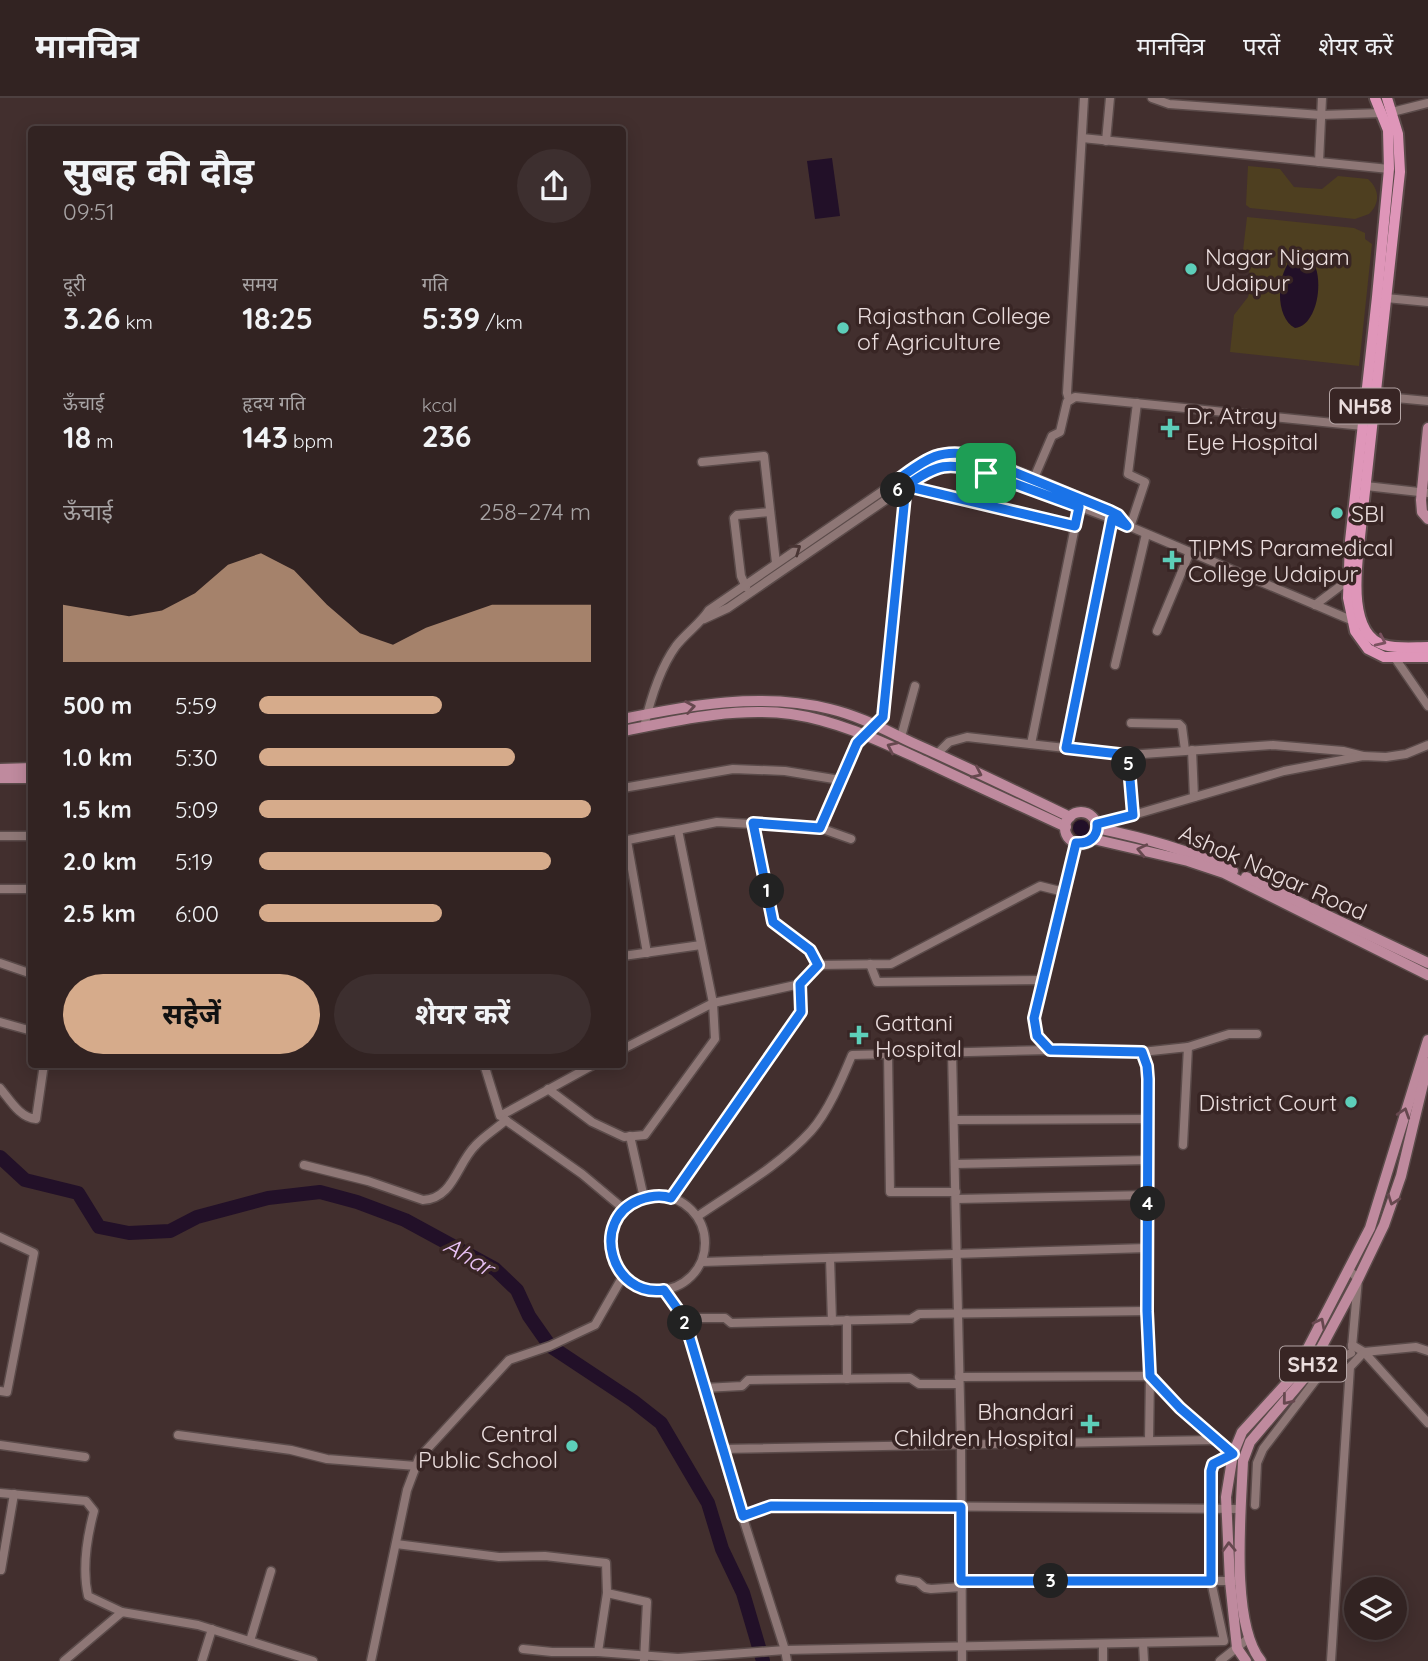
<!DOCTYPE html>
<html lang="hi">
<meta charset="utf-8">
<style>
:root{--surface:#322322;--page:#3d2f2f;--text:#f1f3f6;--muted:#a8a4a5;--line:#4d4040;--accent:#d6ab8b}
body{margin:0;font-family:Quicksand,"Noto Sans Devanagari",sans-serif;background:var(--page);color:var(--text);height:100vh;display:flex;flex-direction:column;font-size:26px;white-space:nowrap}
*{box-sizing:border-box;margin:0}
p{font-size:23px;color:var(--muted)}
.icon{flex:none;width:38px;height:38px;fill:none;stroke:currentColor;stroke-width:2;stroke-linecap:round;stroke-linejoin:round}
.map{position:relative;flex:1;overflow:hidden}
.details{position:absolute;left:28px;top:28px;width:598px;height:942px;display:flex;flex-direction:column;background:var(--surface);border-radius:7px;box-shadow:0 4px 18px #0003,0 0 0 2px var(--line)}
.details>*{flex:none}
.controls{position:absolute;left:1344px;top:1479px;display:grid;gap:14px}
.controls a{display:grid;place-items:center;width:63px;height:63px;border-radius:50%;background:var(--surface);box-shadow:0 4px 18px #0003,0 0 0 2px var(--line);font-size:35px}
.pin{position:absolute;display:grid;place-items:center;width:60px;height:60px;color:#fff;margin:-30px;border-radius:14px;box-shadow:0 4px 10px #0006}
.km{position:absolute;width:35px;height:35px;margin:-18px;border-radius:50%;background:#222;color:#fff;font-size:19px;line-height:35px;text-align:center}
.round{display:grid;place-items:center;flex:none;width:74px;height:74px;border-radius:37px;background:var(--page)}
.overview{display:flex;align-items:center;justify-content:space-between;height:119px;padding:0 35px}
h1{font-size:38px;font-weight:700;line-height:52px}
.figures{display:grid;grid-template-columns:repeat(3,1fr);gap:10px;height:119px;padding:7px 35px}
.figures div{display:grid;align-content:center}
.figures b{font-size:30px;font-weight:700}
.figures small{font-size:19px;font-weight:400}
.figures p{font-size:19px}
.chart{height:196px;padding:14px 35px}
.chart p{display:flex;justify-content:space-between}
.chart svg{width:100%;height:126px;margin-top:7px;fill:var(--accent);opacity:.7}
.primary-button{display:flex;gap:14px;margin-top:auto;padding:14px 35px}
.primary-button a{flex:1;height:80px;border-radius:42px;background:var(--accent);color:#111;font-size:28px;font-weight:700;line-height:80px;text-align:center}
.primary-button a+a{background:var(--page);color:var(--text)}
ul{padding:0 35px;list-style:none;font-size:23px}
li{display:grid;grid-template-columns:112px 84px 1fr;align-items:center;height:52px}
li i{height:18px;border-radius:9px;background:var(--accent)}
header{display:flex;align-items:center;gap:42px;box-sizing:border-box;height:98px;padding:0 35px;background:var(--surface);border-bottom:2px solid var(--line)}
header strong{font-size:33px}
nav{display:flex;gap:38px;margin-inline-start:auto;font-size:24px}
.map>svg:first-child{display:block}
</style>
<header>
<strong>मानचित्र</strong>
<nav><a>मानचित्र</a><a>परतें</a><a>शेयर करें</a></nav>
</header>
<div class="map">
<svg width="1428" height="1563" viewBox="0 0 1428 1563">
<rect width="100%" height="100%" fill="#422f2e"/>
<g fill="#4e3f20">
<path d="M1248 68 1280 71 1294 89 1322 91 1338 78 1368 81C1380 92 1380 105 1369 116L1355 121 1250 110 1246 107Z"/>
<polygon points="1247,119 1354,130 1365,135 1365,141 1372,146 1359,268 1230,254 1234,217 1248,199 1251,189 1249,171 1242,161"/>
</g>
<g fill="#221028">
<polygon points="832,60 840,118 815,121 807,63"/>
<path d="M1304 154C1327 165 1321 227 1295 230 1271 218 1277 158 1304 154Z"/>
<circle cx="1081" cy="730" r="8"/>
</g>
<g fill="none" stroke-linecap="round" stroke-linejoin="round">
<polyline stroke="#221028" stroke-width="14" points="0,1059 25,1082 78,1095 99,1129 129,1135 170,1133 197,1119 268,1100 320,1094 357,1104 405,1122 495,1171 517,1192 529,1218 550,1248 633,1303 661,1325 708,1405 722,1451 743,1495 763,1563"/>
<g stroke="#5b4b4a" stroke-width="11">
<g id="minor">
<polyline points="1152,0 1169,6 1321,17 1382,15"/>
<polyline points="1392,14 1428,5"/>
<polyline points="1082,40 1389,71"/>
<polyline points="1106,43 1110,0"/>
<polyline points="1319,64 1322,0"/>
<polyline points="1386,200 1428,204"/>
<polyline points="1375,298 1428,303"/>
<polyline points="1069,302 1067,295 1084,0"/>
<polyline points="702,364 764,358 776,465"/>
<polyline points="1034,380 1052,338 1060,334 1067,304 1075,299 1363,328"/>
<polyline points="905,387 1075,428"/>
<polyline points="1366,388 1428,395"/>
<polyline points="1130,429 1145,384 1128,376 1137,305"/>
<polyline points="746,489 741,478 734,420 737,417 770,414"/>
<polyline points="1315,507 1347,483"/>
<polyline points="704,521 728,510 928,373 945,368 961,368 1025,388 1112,421 1351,522"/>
<polyline points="1157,533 1190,454"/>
<polyline points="1395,560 1428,608"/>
<polyline points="1115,567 1146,436"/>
<polyline points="1131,625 1179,626 1182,629 1185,652"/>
<path d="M644 629C650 603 660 570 676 548 686 535 700 526 709 512L935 357C978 348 1068 395 1110 413L1118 417 1125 425"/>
<polyline points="901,639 915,588"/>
<polyline points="1031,646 1079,409"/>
<polyline points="1066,650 1112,421"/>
<polyline points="1192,652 1194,699"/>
<polyline points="937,656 949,644 967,639 1128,657 1273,647 1343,653 1363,658"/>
<polyline points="1128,657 1133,717"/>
<polyline points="623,690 733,671 785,673 840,682"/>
<polyline points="753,725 773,824 810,851 818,867"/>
<polyline points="1096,726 1123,720 1284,673 1363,658 1386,659 1406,656 1428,647"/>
<polyline points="820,730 851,741"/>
<polyline points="0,738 32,738"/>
<polyline points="623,743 717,724 820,730 857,645 884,617 906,388"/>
<polyline points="627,743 647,855"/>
<polyline points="1076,745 1034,920 1037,938 1050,952 1142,954 1147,968 1148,981 1147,1213 1150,1278 1180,1310 1235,1358"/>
<polyline points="0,791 32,791"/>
<polyline points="623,858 701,847"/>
<polyline points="0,865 32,876"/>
<polyline points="870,866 877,884 1043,882"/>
<polyline points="0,924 32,933"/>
<polyline points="1188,949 1229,936 1257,936"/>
<polyline points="623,951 713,905 800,886"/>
<polyline points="952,954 961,1346 962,1563"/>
<polyline points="1142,954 1188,949 1183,1047"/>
<polyline points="888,955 890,1094 956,1094"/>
<polyline points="484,966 500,1018 595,966"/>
<path d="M0 990C10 1002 20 1020 36 1021L44 966"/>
<polyline points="548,991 592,1024 624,1039 645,1037 715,941 713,905 678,732"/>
<polyline points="504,1021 582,1076 625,1112"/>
<polyline points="954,1022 1147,1021"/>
<polyline points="630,1038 644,1100"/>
<polyline points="955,1066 1148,1062"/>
<path d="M304 1067 368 1083 423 1102C453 1101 457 1066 475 1048 484 1038 496 1031 506 1022"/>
<circle cx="658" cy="1145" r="47"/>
<polyline points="671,1100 801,914 800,886 818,867 891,866 1040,788 1064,794"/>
<polyline points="956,1101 1148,1097"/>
<path d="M698 1118C736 1092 779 1068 811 1033 828 1014 842 981 852 957L1050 952"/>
<polyline points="0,1139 34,1155 7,1294 0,1293"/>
<polyline points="830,1160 832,1223"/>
<polyline points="702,1164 1147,1150"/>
<polyline points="1348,1171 1358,1181 1352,1249"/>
<polyline points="664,1192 684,1220 721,1351 785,1552 787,1563"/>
<polyline points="684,1220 725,1220 731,1225 911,1221 919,1216 1147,1213"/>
<polyline points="847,1222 847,1281"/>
<polyline points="1352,1247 1364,1254 1428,1325"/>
<polyline points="959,1279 1150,1278 1149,1342"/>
<polyline points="704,1290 742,1288 748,1282 910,1280 919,1286 959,1286"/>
<polyline points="178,1337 291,1352 327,1361 416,1368"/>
<polyline points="0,1347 85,1359"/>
<polyline points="721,1351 1215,1342"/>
<path d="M0 1395 86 1403 94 1413C87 1439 82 1471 88 1498L122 1514"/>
<polyline points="1255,1407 1257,1365 1263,1351 1324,1271 1333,1264 1351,1255"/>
<polyline points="743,1418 771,1407 1241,1411"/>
<polyline points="396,1446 499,1459 545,1458 606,1465 607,1495 647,1504 644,1563"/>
<polyline points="1,1472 14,1396"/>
<polyline points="900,1481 918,1484 925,1490 931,1491 962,1489"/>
<polyline points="962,1483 1235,1483"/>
<polyline points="250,1543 271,1473"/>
<polyline points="1143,1545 1144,1563"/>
<polyline points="1103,1546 1103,1563"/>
<polyline points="523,1551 552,1554 598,1554 678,1560 785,1552 1224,1543 1211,1483 1211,1373 1213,1366 1233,1356"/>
<polyline points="598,1554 607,1495"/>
<polyline points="64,1563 122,1514 198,1527 313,1563"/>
<polyline points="202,1563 212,1531"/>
<polyline points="371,1563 407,1392 419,1360 509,1262 550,1248 595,1227 623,1178"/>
<polyline points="1220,1563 1249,1540"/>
<polyline points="1331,1563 1350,1269 1364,1254 1416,1249 1428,1253"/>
</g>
</g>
<g stroke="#5b4b4a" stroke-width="13">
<g id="major">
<polyline points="1428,330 1421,402 1422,414 1428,421"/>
<path d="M623 621C690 607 762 594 830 611 860 618 887 633 915 646 967 669 1018 694 1070 719"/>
<path d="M623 633C678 622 735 609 791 616 839 623 882 644 926 664 972 686 1019 707 1066 729"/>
<polyline points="0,671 32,670"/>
<polyline points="0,680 32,680"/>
<circle cx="1081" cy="730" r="16"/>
<path d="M1097 730C1144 740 1190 752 1233 773"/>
<polyline points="1093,741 1188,763 1224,775 1428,877"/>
<polyline points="1246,779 1428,865"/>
<polyline points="1246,1563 1237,1550 1230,1483 1226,1399 1233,1356 1242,1334 1294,1277 1370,1130 1428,942"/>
<path d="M1261 1563C1230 1525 1241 1413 1243 1363L1250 1344 1306 1278 1358 1181 1384 1127 1401 1078 1428 965"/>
</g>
</g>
<g stroke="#5b4b4a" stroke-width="14">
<g id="highway">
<polyline points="1375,0 1388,32 1389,71 1377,199 1350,443 1348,500 1355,533 1368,551 1384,559 1428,559"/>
<path d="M1387 0 1398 36 1400 74 1359 448C1356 475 1349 537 1384 547 1398 551 1414 549 1428 549"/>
</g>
</g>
<use href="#minor" stroke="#8e7776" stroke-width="8"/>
<use href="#major" stroke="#bf8a9e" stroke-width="10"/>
<use href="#highway" stroke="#df96b9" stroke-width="10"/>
</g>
<defs><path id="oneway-chevron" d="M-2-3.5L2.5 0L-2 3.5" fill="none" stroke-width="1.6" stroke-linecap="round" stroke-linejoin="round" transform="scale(1.75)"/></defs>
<use stroke="#493534" href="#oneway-chevron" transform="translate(796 451) rotate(-35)"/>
<use stroke="#7b5260" href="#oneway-chevron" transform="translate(1381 543) rotate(25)"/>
<g stroke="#67484f">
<use href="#oneway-chevron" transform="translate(690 609) rotate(-9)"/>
<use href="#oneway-chevron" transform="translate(892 649) rotate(-155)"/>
<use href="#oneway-chevron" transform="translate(977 675) rotate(25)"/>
<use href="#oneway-chevron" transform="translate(1142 752) rotate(-167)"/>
<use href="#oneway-chevron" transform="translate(1404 1015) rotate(-72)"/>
<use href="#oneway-chevron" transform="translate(1393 1102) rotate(110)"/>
<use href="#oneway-chevron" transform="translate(1320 1225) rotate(-63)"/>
<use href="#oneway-chevron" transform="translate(1287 1302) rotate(129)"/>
<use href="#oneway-chevron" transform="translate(1229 1449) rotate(-92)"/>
</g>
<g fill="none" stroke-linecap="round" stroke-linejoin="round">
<g stroke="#fff" stroke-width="14">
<path id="route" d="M986 375C948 363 937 366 906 388L883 619 857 645 820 730 753 725 773 824 810 852 818 867 800 886 801 914 671 1100C660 1096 650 1098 639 1102 589 1122 611 1200 664 1192L684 1220 743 1418 771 1408 961 1409V1483H1211V1373L1213 1366 1233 1356 1180 1310 1150 1278 1147 1213 1148 981 1147 968 1142 954 1050 952 1037 938 1034 920 1076 745C1089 746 1098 739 1097 726L1133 717 1128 657 1066 650 1112 421 1127 428 1118 417 1110 413 972 357C937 350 924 363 897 382L899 393 906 388 1075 428 1079 409 986 375"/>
</g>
<use href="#route" stroke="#1a73e8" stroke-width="9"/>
</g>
<g fill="#5dceb9" stroke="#382524" stroke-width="2.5">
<circle cx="1191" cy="171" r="7"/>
<circle cx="843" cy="230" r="7"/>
<path d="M1166.5 319.5h7v7h7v7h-7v7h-7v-7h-7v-7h7z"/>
<circle cx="1337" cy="415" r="7"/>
<path d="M1168.5 451.5h7v7h7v7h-7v7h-7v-7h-7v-7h7z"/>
<path d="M855.5 926.5h7v7h7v7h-7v7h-7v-7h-7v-7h7z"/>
<circle cx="1351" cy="1004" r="7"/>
<path d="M1086.5 1315.5h7v7h7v7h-7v7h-7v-7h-7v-7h7z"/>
<circle cx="572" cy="1348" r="7"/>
</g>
<g text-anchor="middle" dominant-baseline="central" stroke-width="7" stroke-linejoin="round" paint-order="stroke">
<g fill="#382524" stroke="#b5a6a6" stroke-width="2">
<rect x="1330" y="290.5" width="70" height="35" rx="5"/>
<rect x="1280" y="1248.5" width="66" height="35" rx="5"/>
</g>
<g font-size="21" font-weight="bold" fill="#ebdede">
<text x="1365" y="308">NH58</text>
<text x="1313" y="1266">SH32</text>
</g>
<g font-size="23" fill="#ebdede" stroke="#382524" text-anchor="start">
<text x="1205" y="158">Nagar Nigam<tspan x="1205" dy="26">Udaipur</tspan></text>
<text x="857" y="217">Rajasthan College<tspan x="857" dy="26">of Agriculture</tspan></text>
<text x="1186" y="317">Dr. Atray<tspan x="1186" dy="26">Eye Hospital</tspan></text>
<text x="1351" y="415">SBI</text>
<text x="1188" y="449">TIPMS Paramedical<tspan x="1188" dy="26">College Udaipur</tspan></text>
<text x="875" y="924">Gattani<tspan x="875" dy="26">Hospital</tspan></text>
<text x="1337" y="1004" text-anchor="end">District Court</text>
<text x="1074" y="1313" text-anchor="end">Bhandari<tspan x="1074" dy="26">Children Hospital</tspan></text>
<text x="558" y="1335" text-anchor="end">Central<tspan x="558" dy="26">Public School</tspan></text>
</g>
<g font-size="23" fill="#ebdede" stroke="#382524">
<text transform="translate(1273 774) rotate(24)">Ashok Nagar Road</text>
</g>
<g font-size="24" font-style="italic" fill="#e8c1f5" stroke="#382524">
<text transform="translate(469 1158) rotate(31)">Ahar</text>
</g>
</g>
</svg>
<div class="controls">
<a><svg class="icon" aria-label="layers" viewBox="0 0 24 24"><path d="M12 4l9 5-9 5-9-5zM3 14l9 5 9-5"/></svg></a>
</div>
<div class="pin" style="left:986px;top:375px;background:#1e9e55"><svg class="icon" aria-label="arrive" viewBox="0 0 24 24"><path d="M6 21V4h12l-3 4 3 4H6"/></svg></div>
<b class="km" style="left:767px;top:793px">1</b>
<b class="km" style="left:685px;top:1225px">2</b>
<b class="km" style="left:1051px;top:1483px">3</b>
<b class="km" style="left:1148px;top:1106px">4</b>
<b class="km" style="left:1129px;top:666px">5</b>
<b class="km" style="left:898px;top:392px">6</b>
<section class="details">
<div class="overview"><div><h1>सुबह की दौड़</h1><p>09:51</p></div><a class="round"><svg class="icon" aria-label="share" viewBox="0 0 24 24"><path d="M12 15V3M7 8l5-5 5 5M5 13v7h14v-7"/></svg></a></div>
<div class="figures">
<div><p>दूरी</p><b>3.26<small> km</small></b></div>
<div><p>समय</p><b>18:25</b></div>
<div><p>गति</p><b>5:39<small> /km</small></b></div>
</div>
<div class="figures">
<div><p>ऊँचाई</p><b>18<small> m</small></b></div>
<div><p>हृदय गति</p><b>143<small> bpm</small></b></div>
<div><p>kcal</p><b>236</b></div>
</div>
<div class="chart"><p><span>ऊँचाई</span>258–274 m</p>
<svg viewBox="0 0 160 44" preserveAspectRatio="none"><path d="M0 44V24L10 26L20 28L30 26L40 20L50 10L60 6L70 12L80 24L90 34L100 38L110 32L120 28L130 24L140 24L150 24L160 24V44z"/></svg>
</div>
<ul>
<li><b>500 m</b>5:59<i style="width:55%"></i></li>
<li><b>1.0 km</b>5:30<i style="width:77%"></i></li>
<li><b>1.5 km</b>5:09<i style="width:100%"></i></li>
<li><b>2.0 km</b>5:19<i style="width:88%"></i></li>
<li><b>2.5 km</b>6:00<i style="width:55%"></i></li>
</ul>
<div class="primary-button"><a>सहेजें</a><a>शेयर करें</a></div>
</section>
</div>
